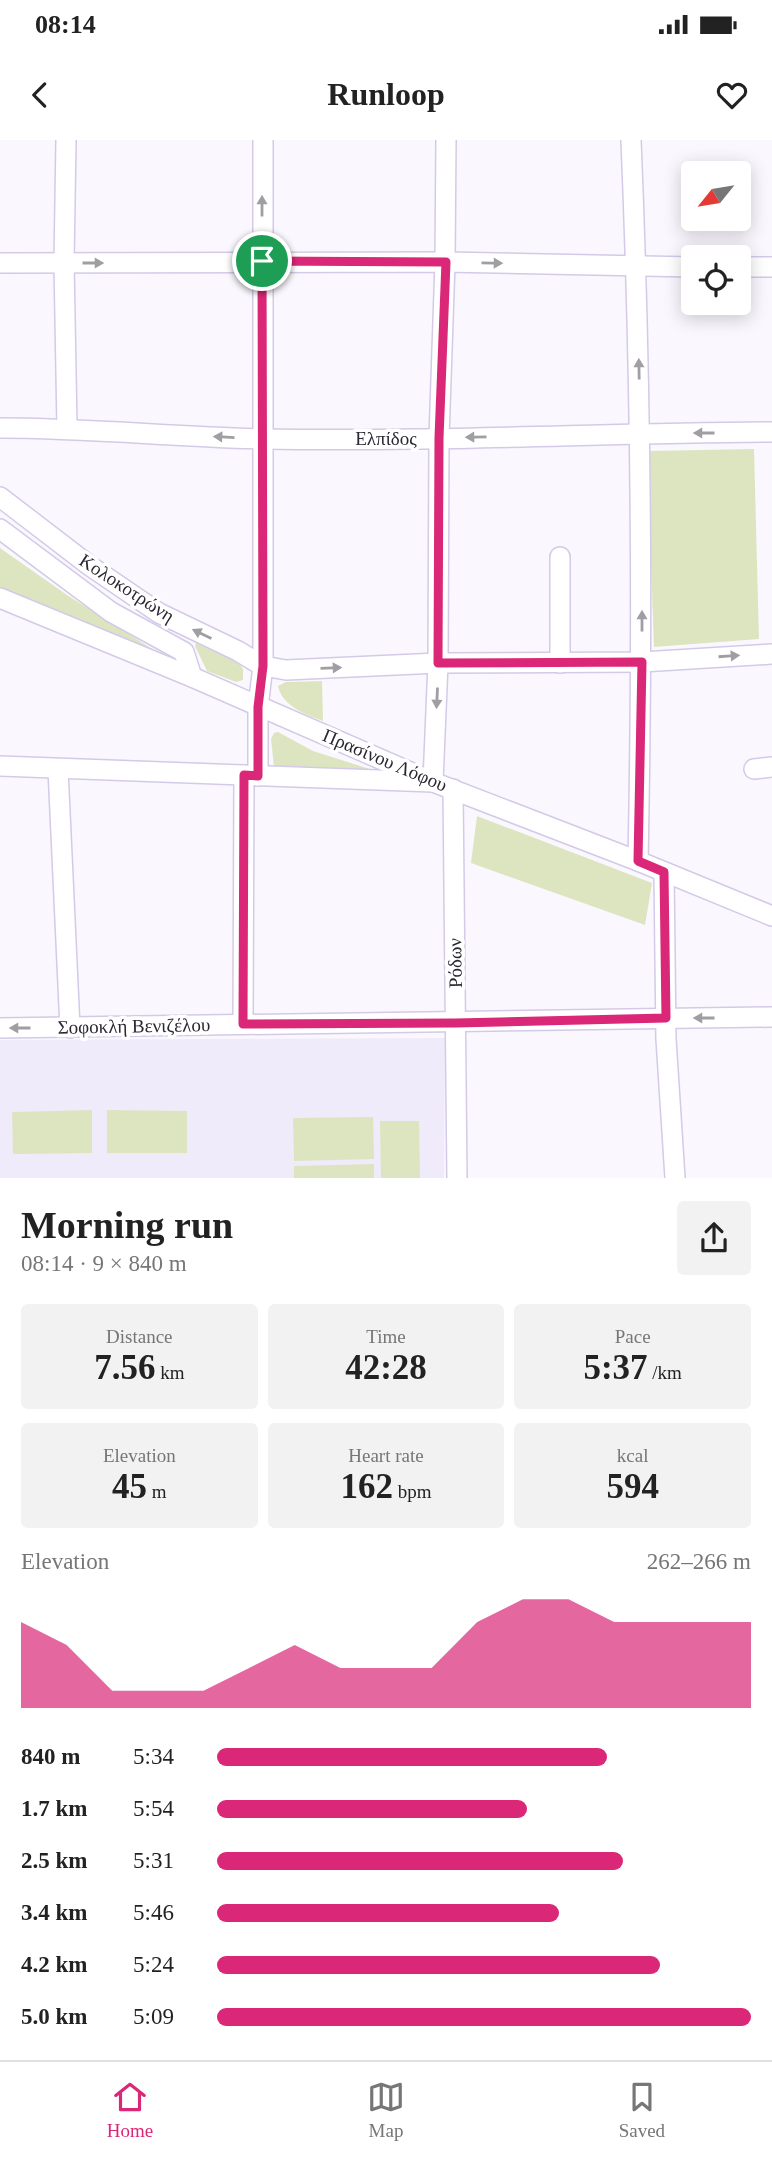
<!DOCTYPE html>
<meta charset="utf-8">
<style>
:root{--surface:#fff;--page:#f2f2f2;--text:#222;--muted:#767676;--line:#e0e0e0;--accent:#db2777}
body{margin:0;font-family:Georgia,serif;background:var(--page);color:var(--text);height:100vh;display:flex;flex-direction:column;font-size:26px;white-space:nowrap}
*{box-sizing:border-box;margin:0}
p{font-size:23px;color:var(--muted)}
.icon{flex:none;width:38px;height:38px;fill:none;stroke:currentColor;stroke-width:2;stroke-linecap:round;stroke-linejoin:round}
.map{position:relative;height:1038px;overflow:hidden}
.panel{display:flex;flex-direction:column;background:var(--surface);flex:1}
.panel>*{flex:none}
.needle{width:46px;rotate:240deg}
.fabs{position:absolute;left:681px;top:21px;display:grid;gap:14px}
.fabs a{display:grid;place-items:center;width:70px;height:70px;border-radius:7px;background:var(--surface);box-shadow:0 4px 18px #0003;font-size:35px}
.pin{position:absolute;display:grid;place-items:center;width:60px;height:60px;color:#fff;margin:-30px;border:4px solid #fff;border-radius:50%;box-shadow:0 2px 7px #0007}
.round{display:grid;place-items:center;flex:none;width:74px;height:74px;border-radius:7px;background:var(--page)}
.summary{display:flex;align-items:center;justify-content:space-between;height:119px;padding:0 21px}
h1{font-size:38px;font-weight:600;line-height:52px}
.metrics{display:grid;grid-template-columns:repeat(3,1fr);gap:10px;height:119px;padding:7px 21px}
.metrics div{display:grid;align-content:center;border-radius:7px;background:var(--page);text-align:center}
.metrics b{font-size:35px;font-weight:600}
.metrics small{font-size:19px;font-weight:400}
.metrics p{font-size:19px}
.chart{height:196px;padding:14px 21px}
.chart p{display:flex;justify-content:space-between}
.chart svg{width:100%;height:126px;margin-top:7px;fill:var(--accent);opacity:.7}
ul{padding:0 21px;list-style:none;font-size:23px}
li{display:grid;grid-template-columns:112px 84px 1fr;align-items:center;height:52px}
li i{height:18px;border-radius:9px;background:var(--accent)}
.status{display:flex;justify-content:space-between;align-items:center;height:49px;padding:0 35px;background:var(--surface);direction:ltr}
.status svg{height:19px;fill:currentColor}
header{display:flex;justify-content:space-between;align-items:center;height:91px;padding:0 21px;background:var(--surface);font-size:32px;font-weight:600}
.tabs{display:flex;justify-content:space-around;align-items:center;height:98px;border-top:2px solid var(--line);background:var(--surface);font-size:19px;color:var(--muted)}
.tabs a{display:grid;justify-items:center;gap:4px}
.tabs .active{color:var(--accent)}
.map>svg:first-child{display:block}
</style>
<div class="status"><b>08:14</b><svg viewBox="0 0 49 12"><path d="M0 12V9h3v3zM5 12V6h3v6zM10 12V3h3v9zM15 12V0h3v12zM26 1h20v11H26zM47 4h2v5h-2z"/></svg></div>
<header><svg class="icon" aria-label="back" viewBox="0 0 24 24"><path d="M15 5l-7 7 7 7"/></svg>Runloop<svg class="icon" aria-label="heart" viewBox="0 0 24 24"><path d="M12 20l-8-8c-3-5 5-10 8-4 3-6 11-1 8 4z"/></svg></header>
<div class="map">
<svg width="772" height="1038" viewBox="0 0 772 1038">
<rect width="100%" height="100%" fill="#faf8fe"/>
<polygon fill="#f0ebfa" points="445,898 444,1038 0,1038 0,900"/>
<g fill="#dde5c0">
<polygon points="754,309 759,499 654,507 647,311"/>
<polygon points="0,408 67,455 160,514 0,448"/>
<polygon points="196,503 237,521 243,529 243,540 236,542 207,531 195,506"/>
<path d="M322 541 323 581C306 575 282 566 278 546L286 542Z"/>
<polygon points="278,592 313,611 376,631 274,627 271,599 274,593"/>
<polygon points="477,676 652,743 645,785 471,723"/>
<polygon points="92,970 92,1013 13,1014 12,972"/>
<polygon points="107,970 187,971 187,1013 107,1013"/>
<polygon points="373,977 374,1019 294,1021 293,978"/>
<polygon points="380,981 419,981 420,1038 381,1038"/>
<polygon points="374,1024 374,1038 294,1038 294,1026"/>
</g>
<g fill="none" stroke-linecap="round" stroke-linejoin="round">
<g stroke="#d4cae8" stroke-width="22">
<g id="minor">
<polyline points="66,0 64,123 67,288"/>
<path d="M631 0C641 240 643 480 638 721"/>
<polyline points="0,123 445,122 693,127"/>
<polyline points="738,127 772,127"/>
<path d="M0 288C88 288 176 297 264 299 433 302 603 293 772 292"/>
<polyline points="0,357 90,426 159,473 238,511 263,526 286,530 438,523 642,522 772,514"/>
<polyline points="0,389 111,472 184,512 192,537"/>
<polyline points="0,458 192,537 433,642 638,721 772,776"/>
<polyline points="560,523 560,417"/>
<polyline points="0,626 433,642 438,523 439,298 445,122 446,0"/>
<polyline points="58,629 70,888"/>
<polyline points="754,629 772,627"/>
<polyline points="258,636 258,567 263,526 263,0"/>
<polyline points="453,649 457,1038"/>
<polyline points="664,732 666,899 675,1038"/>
<polyline points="243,884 244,635"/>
<polyline points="0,888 772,877"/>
</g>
</g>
<use href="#minor" stroke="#fff" stroke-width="19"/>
</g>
<defs><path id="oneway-solid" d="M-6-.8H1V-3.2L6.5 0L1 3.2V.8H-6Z" transform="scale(1.75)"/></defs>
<g fill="#a09ea3">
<use href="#oneway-solid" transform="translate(262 66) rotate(-90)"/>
<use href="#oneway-solid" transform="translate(93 123)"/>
<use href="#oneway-solid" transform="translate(492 123) rotate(1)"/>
<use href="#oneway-solid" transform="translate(639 229) rotate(-91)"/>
<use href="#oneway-solid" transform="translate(704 293) rotate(180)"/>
<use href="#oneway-solid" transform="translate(224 297) rotate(-177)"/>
<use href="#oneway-solid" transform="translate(476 297) rotate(179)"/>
<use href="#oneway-solid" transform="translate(642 481) rotate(-90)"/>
<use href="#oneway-solid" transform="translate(202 494) rotate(-154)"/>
<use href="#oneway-solid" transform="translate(729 516) rotate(-4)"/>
<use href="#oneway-solid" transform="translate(331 528) rotate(-2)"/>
<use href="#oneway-solid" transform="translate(437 558) rotate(93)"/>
<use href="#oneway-solid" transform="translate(704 878) rotate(180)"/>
<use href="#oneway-solid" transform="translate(20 888) rotate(180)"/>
</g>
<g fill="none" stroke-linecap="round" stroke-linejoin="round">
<g stroke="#fff" stroke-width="14">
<polygon id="route" points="262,121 446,122 439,298 438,523 642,522 638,721 664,732 666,878 456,883 243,884 244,635 258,636 258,567 263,526"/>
</g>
<use href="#route" stroke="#db2777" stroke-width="9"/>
</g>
<g text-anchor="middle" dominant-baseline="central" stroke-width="7" stroke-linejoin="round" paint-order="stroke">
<g font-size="19" fill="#2b2732" stroke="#fff">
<text x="386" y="298">Ελπίδος</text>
<text transform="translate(127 448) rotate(33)">Κολοκοτρώνη</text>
<text transform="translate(385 620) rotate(23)">Πρασίνου Λόφου</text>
<text transform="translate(455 823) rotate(-91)">Ρόδων</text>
<text transform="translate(134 886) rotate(-1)">Σοφοκλή Βενιζέλου</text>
</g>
</g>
</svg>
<div class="fabs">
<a><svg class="needle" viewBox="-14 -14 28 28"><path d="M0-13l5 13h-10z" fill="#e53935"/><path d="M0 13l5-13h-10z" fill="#767676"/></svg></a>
<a><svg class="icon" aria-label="locate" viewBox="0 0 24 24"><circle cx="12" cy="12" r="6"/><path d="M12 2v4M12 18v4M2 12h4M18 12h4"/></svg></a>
</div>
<div class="pin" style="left:262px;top:121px;background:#1e9e55"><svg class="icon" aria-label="arrive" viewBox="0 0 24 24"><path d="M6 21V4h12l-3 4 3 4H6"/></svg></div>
</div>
<section class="panel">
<div class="summary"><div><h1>Morning run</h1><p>08:14 · 9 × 840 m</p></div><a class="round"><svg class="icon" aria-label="share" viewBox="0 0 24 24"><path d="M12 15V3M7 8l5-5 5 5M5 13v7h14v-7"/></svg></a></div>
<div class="metrics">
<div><p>Distance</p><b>7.56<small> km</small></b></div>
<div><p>Time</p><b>42:28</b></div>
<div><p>Pace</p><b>5:37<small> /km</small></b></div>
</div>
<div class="metrics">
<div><p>Elevation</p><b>45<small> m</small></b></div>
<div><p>Heart rate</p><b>162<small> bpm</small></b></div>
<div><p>kcal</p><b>594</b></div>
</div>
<div class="chart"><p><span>Elevation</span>262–266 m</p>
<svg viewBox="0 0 160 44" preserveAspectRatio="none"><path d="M0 44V14L10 22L20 38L30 38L40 38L50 30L60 22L70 30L80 30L90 30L100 14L110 6L120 6L130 14L140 14L150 14L160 14V44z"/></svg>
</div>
<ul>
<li><b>840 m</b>5:34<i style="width:73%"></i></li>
<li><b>1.7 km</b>5:54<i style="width:58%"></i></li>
<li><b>2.5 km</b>5:31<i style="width:76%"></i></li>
<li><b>3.4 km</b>5:46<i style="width:64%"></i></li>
<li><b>4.2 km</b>5:24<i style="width:83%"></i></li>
<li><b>5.0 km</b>5:09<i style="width:100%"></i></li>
</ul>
</section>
<nav class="tabs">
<a class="active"><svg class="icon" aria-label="home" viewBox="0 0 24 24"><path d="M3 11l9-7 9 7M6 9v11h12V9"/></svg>Home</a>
<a><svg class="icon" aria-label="map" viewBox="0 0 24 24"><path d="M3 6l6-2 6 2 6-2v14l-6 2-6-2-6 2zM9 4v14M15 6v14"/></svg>Map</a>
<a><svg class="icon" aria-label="saved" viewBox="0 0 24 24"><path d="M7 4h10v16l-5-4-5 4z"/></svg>Saved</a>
</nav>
